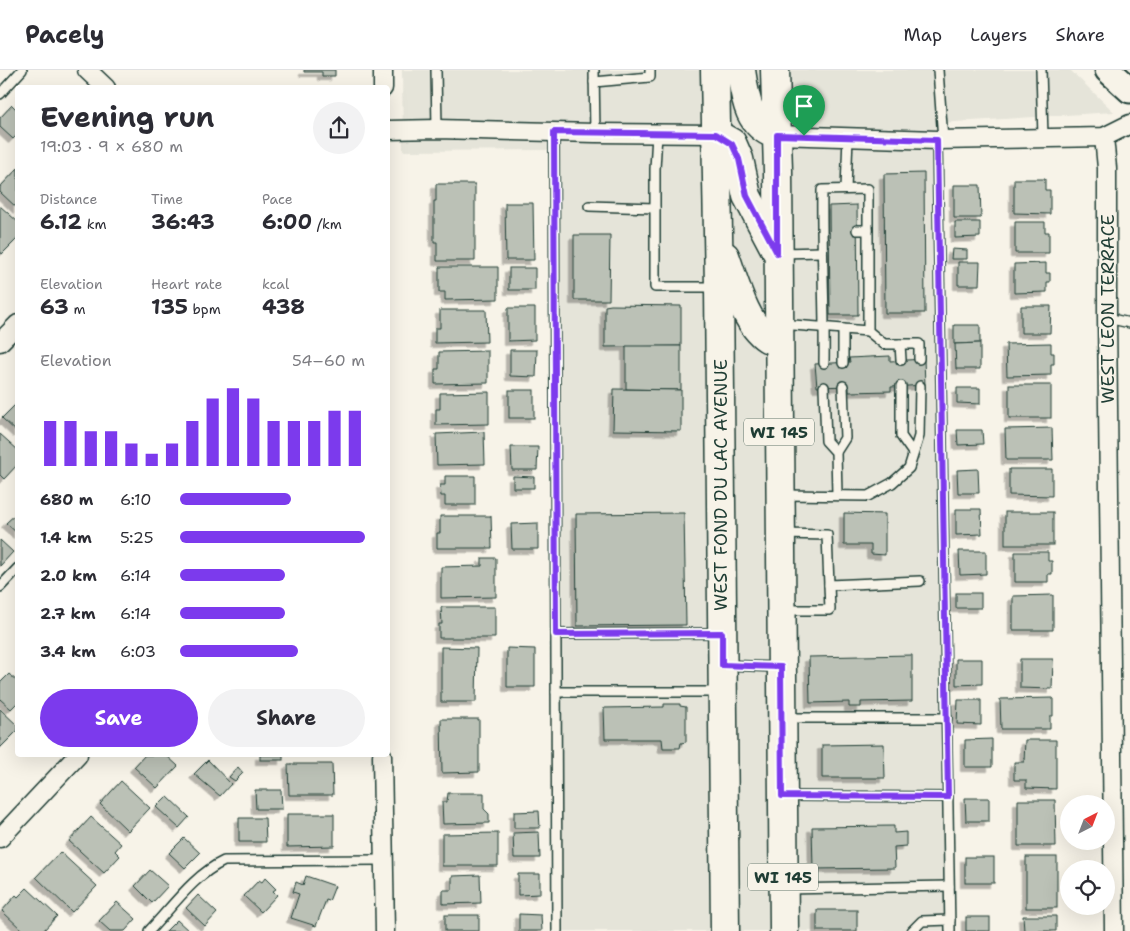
<!DOCTYPE html>
<meta charset="utf-8">
<style>
:root{--surface:#fff;--page:#f2f2f3;--text:#2b2b33;--muted:#7c7c81;--line:#e1e1e2;--accent:#7c3aed}
body{margin:0;font-family:"Shantell Sans",sans-serif;background:var(--page);color:var(--text);height:100vh;display:flex;flex-direction:column;font-size:19px;white-space:nowrap}
*{box-sizing:border-box;margin:0}
p{font-size:16px;color:var(--muted)}
.icon{flex:none;width:28px;height:28px;fill:none;stroke:currentColor;stroke-width:2;stroke-linecap:round;stroke-linejoin:round}
.map{position:relative;flex:1;overflow:hidden}
.sheet{position:absolute;left:15px;top:15px;width:375px;height:672px;display:flex;flex-direction:column;background:var(--surface);border-radius:5px;box-shadow:0 5px 20px #0002}
.sheet>*{flex:none}
.needle{width:32px;rotate:42deg}
.controls{position:absolute;left:1060px;top:725px;display:grid;gap:10px}
.controls a{display:grid;place-items:center;width:55px;height:55px;border-radius:50%;background:var(--surface);box-shadow:0 5px 20px #0002;font-size:25px}
.pin{position:absolute;display:grid;place-items:center;width:42px;height:42px;color:#fff;margin:-51px -21px;border-radius:50% 50% 50% 0;rotate:-45deg;box-shadow:0 0 5px #0007}
.pin .icon{rotate:45deg}
.round{display:grid;place-items:center;flex:none;width:52px;height:52px;border-radius:26px;background:var(--page)}
.overview{display:flex;align-items:center;justify-content:space-between;height:85px;padding:0 25px}
h1{font-size:28px;font-weight:700;line-height:38px}
.metrics{display:grid;grid-template-columns:repeat(3,1fr);gap:8px;height:85px;padding:5px 25px}
.metrics div{display:grid;align-content:center}
.metrics b{font-size:21px;font-weight:700}
.metrics small{font-size:14px;font-weight:400}
.metrics p{font-size:14px}
.chart{height:140px;padding:10px 25px}
.chart p{display:flex;justify-content:space-between}
.chart svg{width:100%;height:90px;margin-top:5px;stroke:var(--accent);stroke-width:6}
.primary-button{display:flex;gap:10px;margin-top:auto;padding:10px 25px}
.primary-button a{flex:1;height:58px;border-radius:30px;background:var(--accent);color:#fff;font-size:20px;font-weight:700;line-height:58px;text-align:center}
.primary-button a+a{background:var(--page);color:var(--text)}
ul{padding:0 25px;list-style:none;font-size:16px}
li{display:grid;grid-template-columns:80px 60px 1fr;align-items:center;height:38px}
li i{height:12px;border-radius:6px;background:var(--accent)}
header{display:flex;align-items:center;gap:30px;box-sizing:border-box;height:70px;padding:0 25px;background:var(--surface);border-bottom:1px solid var(--line)}
header strong{font-size:24px}
nav{display:flex;gap:28px;margin-inline-start:auto;font-size:18px}
.map>svg:first-child{display:block}
</style>
<header>
<strong>Pacely</strong>
<nav><a>Map</a><a>Layers</a><a>Share</a></nav>
</header>
<div class="map">
<svg width="1130" height="861" viewBox="0 0 1130 861">
<defs>
<filter id="shadow"><feDropShadow dx="-4.5" dy="4.5" stdDeviation="0" flood-color="#0004"/></filter>
</defs>
<rect width="100%" height="100%" fill="#f7f3e8"/>
<filter id="ink" filterUnits="userSpaceOnUse"><feTurbulence type="fractalNoise" baseFrequency=".02" numOctaves="2"/><feDisplacementMap in="SourceGraphic" scale="10" xChannelSelector="R" yChannelSelector="G"/><feConvolveMatrix kernelMatrix="1 2 1 2 8 2 1 2 1" color-interpolation-filters="sRGB"/></filter>
<g filter="url(#ink)">
<polygon fill="#e5e4d9" points="402,0 1070,0 1114,42 939,53 954,861 556,861 555,80 403,81"/>
<g fill="#bbc1b6" stroke="#1f3d34" filter="url(#shadow)">
<polygon points="304,0 335,0 335,6 322,6 322,2 304,2"/>
<polygon points="12,35 18,41 18,64 13,69 0,57 0,48"/>
<polygon points="18,98 18,139 0,122 0,117"/>
<polygon points="924,103 925,243 885,243 884,104"/>
<polygon points="1014,109 1045,109 1045,120 1050,120 1050,144 1014,143"/>
<polygon points="436,114 475,114 475,191 437,191 437,172 434,172 434,131 436,131"/>
<polygon points="954,115 980,115 981,148 954,148"/>
<polygon points="505,133 533,133 534,190 506,190"/>
<polygon points="857,135 858,245 830,245 829,136"/>
<polygon points="0,136 18,152 18,168 2,184 0,181"/>
<polygon points="955,152 980,152 980,167 955,168"/>
<polygon points="1015,152 1045,152 1045,162 1049,162 1049,183 1015,183"/>
<polygon points="574,165 610,165 609,230 574,230"/>
<polygon points="952,179 967,180 967,189 951,189"/>
<polygon points="958,192 980,192 979,215 958,215"/>
<polygon points="1046,193 1046,203 1050,203 1050,212 1047,212 1047,222 1014,223 1014,194"/>
<polygon points="439,197 498,197 498,229 445,230 445,222 439,222"/>
<rect x="509" y="198" width="26" height="22"/>
<polygon points="611,235 681,236 681,276 605,277 605,236"/>
<polygon points="1021,236 1051,236 1050,263 1021,263"/>
<polygon points="508,238 535,238 535,270 508,271"/>
<polygon points="440,240 486,240 487,272 435,273 435,258 440,258"/>
<polygon points="954,255 980,255 980,273 954,274"/>
<polygon points="980,273 980,299 956,299 955,274"/>
<polygon points="1051,273 1051,283 1054,283 1054,294 1051,294 1051,305 1007,306 1006,274"/>
<polygon points="626,276 681,276 681,320 626,319"/>
<polygon points="510,280 537,280 536,307 510,306"/>
<polygon points="488,281 488,313 435,314 435,299 439,299 439,282"/>
<polygon points="890,286 890,291 924,289 925,315 891,317 891,321 849,322 849,316 817,317 815,294 850,292 849,288"/>
<rect x="1009" y="315" width="42" height="33"/>
<polygon points="957,318 980,318 980,334 957,333"/>
<polygon points="614,319 681,320 681,361 613,360"/>
<rect x="509" y="320" width="25" height="28"/>
<polygon points="489,322 489,354 436,355 436,339 440,339 440,323"/>
<polygon points="18,332 18,363 2,348"/>
<polygon points="1052,358 1053,390 1006,390 1005,359"/>
<polygon points="957,360 982,360 983,374 958,375"/>
<polygon points="484,362 485,394 437,395 436,364"/>
<polygon points="0,364 18,380 18,394 4,409 0,405"/>
<polygon points="511,377 538,377 537,400 512,400"/>
<polygon points="978,399 979,423 958,423 957,400"/>
<polygon points="1009,399 1052,399 1052,426 1009,425"/>
<polygon points="445,406 475,406 475,435 445,435 445,426 441,426 440,415 445,415"/>
<polygon points="513,406 534,407 534,418 513,418"/>
<polygon points="956,439 981,439 982,464 956,465"/>
<polygon points="18,442 18,464 6,453"/>
<rect x="1005" y="442" width="48" height="33"/>
<polygon points="684,443 686,555 577,556 576,444"/>
<polygon points="844,443 885,444 885,485 871,484 871,475 844,475"/>
<polygon points="440,446 491,446 492,478 437,478 437,463 440,463"/>
<polygon points="538,453 538,479 512,479 511,454"/>
<polygon points="0,470 13,482 0,496"/>
<polygon points="959,481 986,481 986,504 960,505"/>
<polygon points="1015,482 1048,482 1048,491 1052,491 1052,504 1048,504 1048,512 1015,512"/>
<polygon points="482,488 496,488 496,527 441,528 441,497 482,496"/>
<rect x="956" y="523" width="25" height="15"/>
<polygon points="1053,525 1053,560 1013,560 1013,526"/>
<polygon points="441,537 495,537 495,568 439,568 439,554 442,554"/>
<polygon points="441,577 477,578 476,632 441,632"/>
<polygon points="507,578 535,579 535,617 507,617"/>
<polygon points="912,585 912,631 861,632 861,637 849,637 849,632 810,633 809,587"/>
<polygon points="956,589 982,589 982,614 956,615"/>
<polygon points="1020,589 1053,589 1052,619 1020,618"/>
<polygon points="9,604 18,612 18,632 11,639 0,629 0,613"/>
<polygon points="1053,628 1053,646 1050,646 1050,659 1001,659 1000,629"/>
<polygon points="958,630 981,630 981,655 957,654"/>
<polygon points="664,634 680,634 680,636 686,637 686,672 681,673 680,678 663,678 662,669 605,669 604,638 664,637"/>
<polygon points="0,639 18,656 18,660 0,678"/>
<polygon points="441,649 479,649 479,702 442,703"/>
<polygon points="992,669 992,697 965,697 965,670"/>
<polygon points="1025,670 1056,670 1056,719 1026,718 1026,710 1014,710 1014,692 1024,692"/>
<polygon points="884,674 885,708 822,708 822,675"/>
<polygon points="145,685 166,685 178,696 157,718 134,697"/>
<rect x="260" y="685" width="23" height="5"/>
<polygon points="208,690 231,714 220,726 194,704"/>
<polygon points="288,694 332,694 333,725 289,725"/>
<polygon points="238,697 243,703 235,711 229,707"/>
<polygon points="121,711 150,738 128,761 100,734"/>
<polygon points="255,720 281,720 282,739 256,739"/>
<polygon points="448,723 484,723 484,739 489,744 489,753 443,754 442,732 447,732"/>
<polygon points="167,726 189,747 179,758 156,737"/>
<polygon points="965,728 989,728 989,751 966,751"/>
<polygon points="1018,730 1055,730 1056,776 1018,776"/>
<polygon points="539,741 540,758 514,758 514,742"/>
<polygon points="287,744 334,744 334,776 287,777"/>
<polygon points="91,747 121,774 115,781 120,786 104,803 69,771"/>
<polygon points="239,748 265,748 266,772 239,772"/>
<polygon points="894,756 894,763 906,762 906,776 894,777 895,798 813,799 812,757"/>
<polygon points="539,762 540,788 514,788 513,763"/>
<polygon points="498,763 498,796 442,796 442,764"/>
<polygon points="184,768 200,783 185,798 169,783"/>
<polygon points="60,782 97,816 72,842 36,807"/>
<rect x="965" y="787" width="29" height="26"/>
<rect x="1026" y="787" width="31" height="51"/>
<polygon points="150,800 168,816 152,833 135,816"/>
<polygon points="518,804 540,804 540,824 518,825"/>
<polygon points="480,805 481,833 443,834 443,820 452,820 452,806"/>
<polygon points="306,806 335,816 329,831 326,830 316,856 291,848 299,824 293,822 296,812 303,815"/>
<polygon points="265,808 276,819 273,821 277,825 261,842 244,826 259,810 262,812"/>
<polygon points="27,818 57,846 43,861 23,861 2,841 16,825 18,827"/>
<polygon points="198,825 217,843 205,856 186,838"/>
<polygon points="117,832 136,849 125,861 110,861 99,851"/>
<rect x="817" y="840" width="40" height="21"/>
<polygon points="519,844 541,845 542,861 519,861"/>
<rect x="445" y="845" width="34" height="16"/>
<polygon points="1023,846 1056,846 1056,861 1024,861"/>
<rect x="966" y="847" width="24" height="14"/>
<polygon points="177,850 189,861 166,861"/>
</g>
<g fill="none" stroke-linecap="round" stroke-linejoin="round">
<g stroke="#1f3d34" stroke-width="12">
<g id="service">
<polyline points="436,0 437,59"/>
<polyline points="594,0 595,63"/>
<polyline points="938,0 943,70"/>
<polyline points="1041,0 1043,67"/>
<polyline points="594,12 650,7 650,0"/>
<polyline points="0,24 22,0"/>
<polyline points="554,62 557,861"/>
<polyline points="657,64 655,99 655,217 716,217"/>
<polyline points="937,70 950,861"/>
<polyline points="846,119 848,67"/>
<polyline points="589,136 655,138"/>
<polyline points="857,160 868,160"/>
<polyline points="782,183 821,182"/>
<polyline points="1107,248 1130,253"/>
<polyline points="781,254 868,261"/>
<polyline points="900,274 901,290"/>
<path d="M824 293C825 235 821 178 822 120L868 119V261L884 274H919V289"/>
<polyline points="843,293 843,259"/>
<polyline points="901,316 901,366 913,383"/>
<polyline points="824,317 826,371 836,382 837,425"/>
<polyline points="836,382 845,368 843,316"/>
<polyline points="782,425 868,426 892,413 909,398 919,366 920,316"/>
<polyline points="783,464 827,465 830,540 785,540"/>
<polyline points="829,515 920,511"/>
<polyline points="0,517 18,498"/>
<polyline points="556,564 719,563"/>
<polyline points="724,595 779,597"/>
<polyline points="556,622 721,622"/>
<polyline points="784,648 947,648"/>
<polyline points="785,726 948,727"/>
<polyline points="786,819 949,816"/>
<path d="M149 861C172 837 194 805 224 791L384 790"/>
<polyline points="912,861 922,851 950,850"/>
</g>
</g>
<g stroke="#1f3d34" stroke-width="21">
<g id="minor">
<polyline points="87,0 106,18"/>
<polyline points="383,0 383,18"/>
<polyline points="388,60 437,59 595,63 716,64"/>
<polyline points="777,65 937,70 1104,67 1130,54"/>
<polyline points="1104,67 1107,98 1107,248 1114,861"/>
<polyline points="0,272 18,254"/>
<polyline points="382,685 385,861"/>
<polyline points="0,768 78,685"/>
</g>
</g>
<g stroke="#1f3d34" stroke-width="29">
<polyline id="secondary" points="1108,0 1130,20"/>
</g>
<g stroke="#1f3d34" stroke-width="31">
<g id="primary">
<polyline points="715,0 719,217 725,861"/>
<path d="M741 0C745 26 747 56 777 65"/>
<polyline points="775,0 778,101 784,861"/>
<polyline points="716,64 732,73 739,89 747,126 775,179"/>
<path d="M725 186C734 210 745 254 767 268 770 270 774 269 778 270"/>
</g>
</g>
<use href="#service" stroke="#f7f3e8" stroke-width="9"/>
<use href="#minor" stroke="#f7f3e8" stroke-width="18"/>
<use href="#secondary" stroke="#f7f3e8" stroke-width="25"/>
<use href="#primary" stroke="#f7f3e8" stroke-width="28"/>
</g>
</g>
<g fill="none" stroke-linecap="round" stroke-linejoin="round" filter="url(#ink)">
<g stroke="#fff" stroke-width="10">
<polygon id="route" points="554,62 716,64 732,74 739,89 747,126 777,183 777,65 937,70 948,727 782,726 781,597 722,595 722,563 556,564"/>
</g>
<use href="#route" stroke="#7c3aed" stroke-width="6"/>
</g>
<g text-anchor="middle" dominant-baseline="central" stroke-width="4" stroke-linejoin="round" paint-order="stroke">
<g fill="#f7f3e8" stroke="#60746a" stroke-width="1">
<rect x="744" y="348.5" width="70" height="27" rx="4"/>
<rect x="748" y="793.5" width="70" height="27" rx="4"/>
</g>
<g font-size="16" font-weight="bold" fill="#1f3d34">
<text x="779" y="362">WI 145</text>
<text x="783" y="807">WI 145</text>
</g>
<g font-size="18" fill="#1f3d34" stroke="#f7f3e8">
<text transform="translate(1108 239) rotate(-90)">WEST LEON TERRACE</text>
<text transform="translate(721 415) rotate(-90)">WEST FOND DU LAC AVENUE</text>
</g>
</g>
</svg>
<div class="controls">
<a><svg class="needle" viewBox="-14 -14 28 28"><path d="M0-13l5 13h-10z" fill="#e53935"/><path d="M0 13l5-13h-10z" fill="#7c7c81"/></svg></a>
<a><svg class="icon" aria-label="locate" viewBox="0 0 24 24"><circle cx="12" cy="12" r="6"/><path d="M12 2v4M12 18v4M2 12h4M18 12h4"/></svg></a>
</div>
<div class="pin" style="left:804px;top:66px;background:#1e9e55"><svg class="icon" aria-label="arrive" viewBox="0 0 24 24"><path d="M6 21V4h12l-3 4 3 4H6"/></svg></div>
<section class="sheet">
<div class="overview"><div><h1>Evening run</h1><p>19:03 · 9 × 680 m</p></div><a class="round"><svg class="icon" aria-label="share" viewBox="0 0 24 24"><path d="M12 15V3M7 8l5-5 5 5M5 13v7h14v-7"/></svg></a></div>
<div class="metrics">
<div><p>Distance</p><b>6.12<small> km</small></b></div>
<div><p>Time</p><b>36:43</b></div>
<div><p>Pace</p><b>6:00<small> /km</small></b></div>
</div>
<div class="metrics">
<div><p>Elevation</p><b>63<small> m</small></b></div>
<div><p>Heart rate</p><b>135<small> bpm</small></b></div>
<div><p>kcal</p><b>438</b></div>
</div>
<div class="chart"><p><span>Elevation</span>54–60 m</p>
<svg viewBox="0 0 160 44" preserveAspectRatio="none"><path d="M5 44V22M15 44V22M25 44V27M35 44V27M45 44V33M55 44V38M65 44V33M75 44V22M85 44V11M95 44V6M105 44V11M115 44V22M125 44V22M135 44V22M145 44V17M155 44V17"/></svg>
</div>
<ul>
<li><b>680 m</b>6:10<i style="width:60%"></i></li>
<li><b>1.4 km</b>5:25<i style="width:100%"></i></li>
<li><b>2.0 km</b>6:14<i style="width:57%"></i></li>
<li><b>2.7 km</b>6:14<i style="width:57%"></i></li>
<li><b>3.4 km</b>6:03<i style="width:64%"></i></li>
</ul>
<div class="primary-button"><a>Save</a><a>Share</a></div>
</section>
</div>
